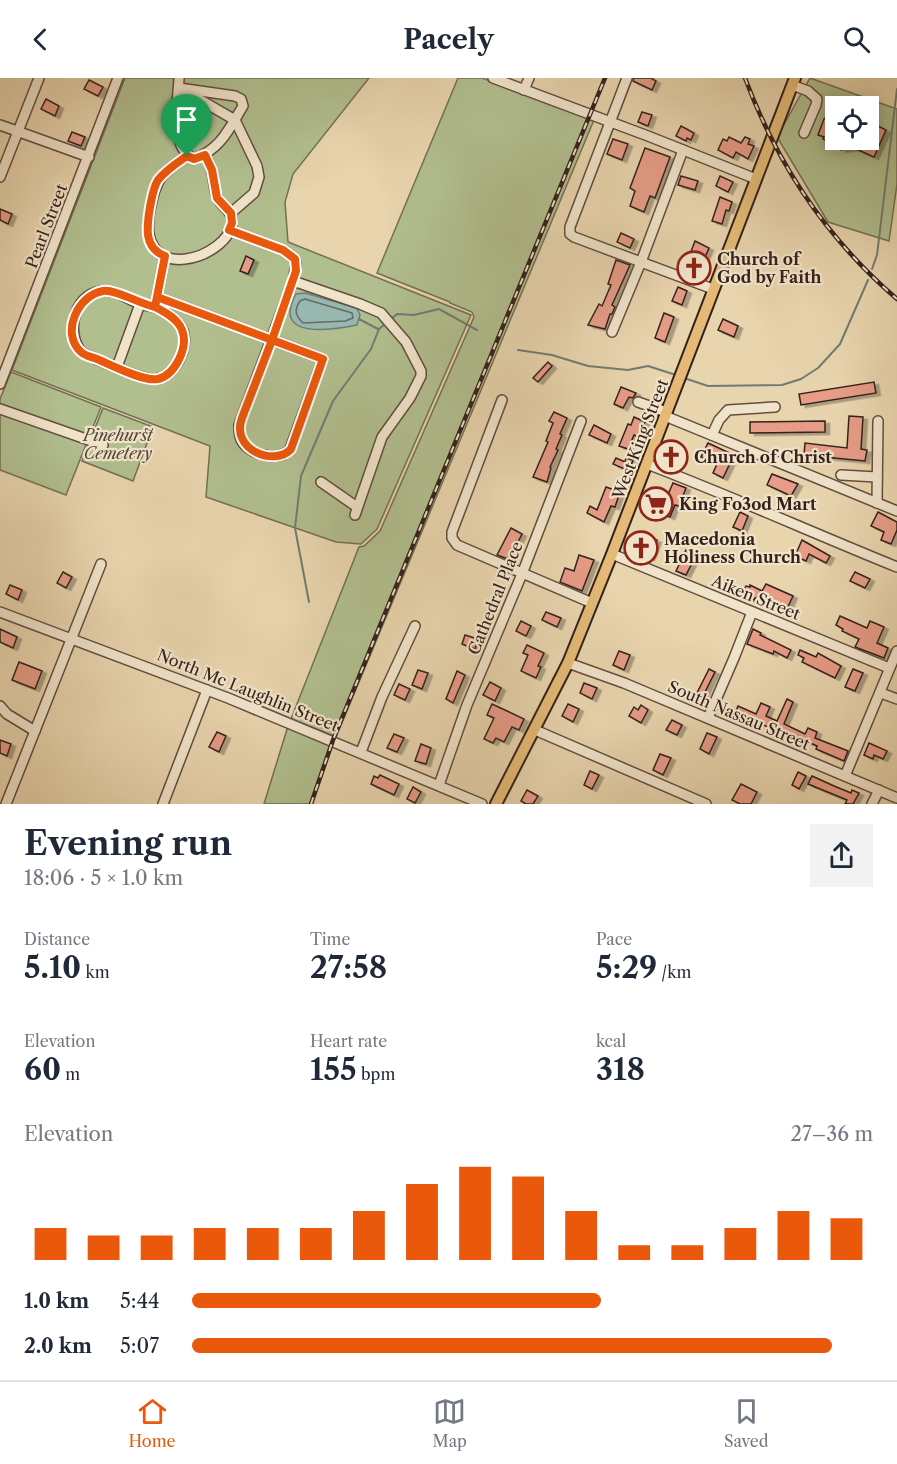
<!DOCTYPE html>
<meta charset="utf-8">
<style>
:root{--surface:#fff;--page:#f2f2f3;--text:#1f2937;--muted:#747a83;--line:#e0e1e3;--accent:#ea580c}
body{margin:0;font-family:"Libre Caslon Text",serif;background:var(--page);color:var(--text);height:100vh;display:flex;flex-direction:column;font-size:22px;white-space:nowrap}
*{box-sizing:border-box;margin:0}
p{font-size:20px;color:var(--muted)}
.icon{flex:none;width:33px;height:33px;fill:none;stroke:currentColor;stroke-width:2;stroke-linecap:round;stroke-linejoin:round}
.map{position:relative;height:726px;overflow:hidden}
.details{display:flex;flex-direction:column;background:var(--surface);flex:1}
.details>*{flex:none}
.fabs{position:absolute;left:825px;top:18px;display:grid;gap:12px}
.fabs a{display:grid;place-items:center;width:54px;height:54px;border-radius:0px;background:var(--surface);box-shadow:0 3px 15px #0003;font-size:30px}
.pin{position:absolute;display:grid;place-items:center;width:51px;height:51px;color:#fff;margin:-62px -26px;border-radius:50% 50% 50% 0;rotate:-45deg;box-shadow:0 0 6px #0007}
.pin .icon{rotate:45deg}
.round{display:grid;place-items:center;flex:none;width:63px;height:63px;border-radius:0px;background:var(--page)}
.overview{display:flex;align-items:center;justify-content:space-between;height:102px;padding:0 24px}
h1{font-size:33px;font-weight:800;line-height:45px}
.metrics{display:grid;grid-template-columns:repeat(3,1fr);gap:9px;height:102px;padding:6px 24px}
.metrics div{display:grid;align-content:center}
.metrics b{font-size:30px;font-weight:800}
.metrics small{font-size:16px;font-weight:400}
.metrics p{font-size:16px}
.chart{height:168px;padding:12px 24px}
.chart p{display:flex;justify-content:space-between}
.chart svg{width:100%;height:108px;margin-top:6px;stroke:var(--accent);stroke-width:6}
ul{padding:0 24px;list-style:none;font-size:20px}
li{display:grid;grid-template-columns:96px 72px 1fr;align-items:center;height:45px}
li i{height:15px;border-radius:8px;background:var(--accent)}
header{display:flex;justify-content:space-between;align-items:center;height:78px;padding:0 24px;background:var(--surface);font-size:27px;font-weight:800}
.tab-bar{display:flex;justify-content:space-around;align-items:center;height:84px;border-top:2px solid var(--line);background:var(--surface);font-size:16px;color:var(--muted)}
.tab-bar a{display:grid;justify-items:center;gap:3px}
.tab-bar .selected{color:var(--accent)}
.map>svg:first-child{display:block}
</style>
<header><svg class="icon" aria-label="back" viewBox="0 0 24 24"><path d="M15 5l-7 7 7 7"/></svg>Pacely<svg class="icon" aria-label="search" viewBox="0 0 24 24"><circle cx="10" cy="10" r="6"/><path d="M15 15l6 6"/></svg></header>
<div class="map">
<svg width="897" height="726" viewBox="0 0 897 726">
<defs>
<filter id="shadow"><feDropShadow dx="4.5" dy="2.5" stdDeviation="0" flood-color="#0004"/></filter>
</defs>
<rect width="100%" height="100%" fill="#e8d4ad"/>
<filter id="stains"><feTurbulence type="fractalNoise" baseFrequency=".00333" numOctaves="4"/><feColorMatrix values="0 0 0 0 .2 0 0 0 0 .09 0 0 0 0 .02 0 0 0 .5 -.17"/></filter>
<radialGradient id="worn" r=".72"><stop offset=".6" stop-color="#630" stop-opacity="0"/><stop offset="1" stop-color="#630" stop-opacity=".3"/></radialGradient>
<g fill="#b1be8e" stroke="#737054" stroke-width="1.5" fill-rule="evenodd">
<polygon points="125,0 369,0 293,96 285,124 288,164 471,237 377,451 361,466 336,464 206,419 210,368 12,292"/>
<polygon points="458,0 482,0 594,42 336,659 291,641 359,469 364,468 380,453 474,239 472,234 450,225 450,224 377,195"/>
<path d="M810 0 897 31V106L889 163 828 144 777 59ZM836 28H868V62H836Z"/>
<polygon points="11,294 101,329 66,417 0,392 0,321"/>
<polygon points="103,330 153,349 133,403 82,383"/>
<polygon points="288,648 333,666 311,726 264,726"/>
</g>
<path fill="#97b8ae" stroke="#707c73" stroke-width="1.5" d="M305 215 357 230 360 237 357 247C332 252 271 262 296 216Z"/>
<g fill="none" stroke-linecap="round" stroke-linejoin="round">
<path stroke="#666c64" stroke-width="1.5" d="M305 221 352 235 353 240 345 243 303 245C295 237 294 232 300 223Z"/>
<g stroke="#707c73" stroke-width="2">
<polyline points="872,191 877,177 897,11"/>
<polyline points="359,241 378,251"/>
<polyline points="390,242 397,236 414,237 439,231 477,252"/>
<polyline points="518,272 552,277 588,288 628,292 648,288 676,297"/>
<polyline points="684,300 708,308 782,307 801,301 818,290 840,266 868,202"/>
<polyline points="309,524 295,450 301,398 333,323 371,271 379,251 385,246"/>
</g>
</g>
<g fill="#e69c87" stroke="#35211b" stroke-width="1.5" filter="url(#shadow)">
<polygon points="634,0 651,0 656,3 652,12 633,3"/>
<polygon points="89,2 103,9 98,18 84,11"/>
<polygon points="46,21 59,28 55,38 41,31"/>
<polygon points="830,26 836,28 836,62 868,62 868,43 886,52 874,79 854,70 841,72 841,69 823,61 824,59 818,57 824,41 830,36"/>
<polygon points="642,34 652,37 648,48 638,44"/>
<polygon points="681,48 694,55 691,62 687,60 686,63 676,58"/>
<polygon points="72,54 85,59 81,68 68,63"/>
<polygon points="729,59 741,65 745,59 750,61 748,66 754,68 748,81 736,74 733,80 718,72 723,61 727,63"/>
<polygon points="613,61 628,66 622,82 607,76"/>
<polygon points="645,70 670,79 655,120 650,118 644,134 630,128 635,113 630,110"/>
<polygon points="681,98 698,103 695,112 678,107"/>
<polygon points="720,98 733,104 728,114 716,108"/>
<polygon points="720,119 732,124 729,133 726,132 722,146 712,143"/>
<polygon points="0,131 12,136 8,146 0,142"/>
<polygon points="621,155 634,161 630,170 617,164"/>
<polygon points="695,163 709,170 702,186 705,187 701,198 684,192"/>
<polygon points="246,178 254,182 248,196 240,193"/>
<polygon points="616,182 630,187 612,227 615,229 612,236 610,236 605,251 588,247 599,226 602,228 611,207 608,206"/>
<polygon points="678,209 687,213 682,227 672,223"/>
<polygon points="664,235 674,239 665,264 655,260"/>
<polygon points="723,241 738,248 734,259 718,252"/>
<polygon points="548,284 552,288 538,304 533,300"/>
<polygon points="874,304 876,315 801,327 799,316"/>
<polygon points="621,309 636,315 633,320 629,319 623,330 614,326"/>
<polygon points="554,334 567,340 560,356 562,357 556,371 558,372 550,389 551,390 547,404 533,399 548,364 546,363 553,345 549,343"/>
<polygon points="849,338 863,339 861,371 867,372 865,383 804,377 805,365 847,370"/>
<polygon points="634,339 645,344 639,359 634,357 628,371 619,368 628,346 631,347"/>
<polygon points="825,343 825,354 750,355 750,344"/>
<polygon points="594,347 611,356 607,365 589,357"/>
<polygon points="708,365 734,377 723,400 713,395 717,386 701,379"/>
<polygon points="665,372 680,378 677,386 662,381"/>
<polygon points="616,380 625,384 626,380 633,382 629,393 613,386"/>
<polygon points="772,396 798,406 791,418 767,407"/>
<polygon points="673,405 686,410 679,428 675,427 670,439 644,428 649,414 666,421"/>
<polygon points="606,409 620,414 615,429 611,428 604,444 587,435 590,428 597,432"/>
<polygon points="740,434 748,438 742,453 733,449"/>
<polygon points="878,434 897,444 897,452 891,466 881,462 884,454 871,448"/>
<polygon points="511,450 522,456 518,464 516,463 508,481 497,477"/>
<polygon points="649,460 657,462 650,480 627,471 630,463 646,468"/>
<polygon points="802,462 830,478 826,485 809,476 806,483 795,478"/>
<polygon points="686,472 696,477 686,497 676,493"/>
<polygon points="579,477 594,482 582,513 560,504 565,490 574,493"/>
<polygon points="63,494 72,499 66,510 57,505"/>
<polygon points="855,494 870,501 865,510 850,503"/>
<polygon points="766,506 793,518 786,533 755,520 753,523 741,517 746,508 750,509 750,507 762,513"/>
<polygon points="10,507 22,512 18,522 6,516"/>
<polygon points="546,534 561,540 557,549 542,542"/>
<polygon points="840,538 867,550 870,543 884,549 877,565 888,570 884,580 855,569 859,561 842,553 843,551 836,547"/>
<polygon points="521,543 531,548 526,558 516,553"/>
<polygon points="0,551 17,559 13,570 0,564"/>
<polygon points="753,551 761,555 760,557 791,572 787,580 774,573 773,576 747,566"/>
<polygon points="465,557 478,561 475,571 462,566"/>
<polygon points="527,567 544,575 538,588 541,589 536,600 521,593 528,577 523,575"/>
<polygon points="800,572 816,579 818,575 841,588 835,600 802,584 804,580 798,577"/>
<polygon points="619,573 630,577 624,592 613,587"/>
<polygon points="19,584 42,593 35,611 12,602"/>
<polygon points="709,591 715,594 702,620 696,617"/>
<polygon points="853,591 863,595 855,613 845,609"/>
<polygon points="418,592 428,595 422,611 412,607"/>
<polygon points="457,593 465,597 453,625 446,621"/>
<polygon points="490,604 501,610 495,623 483,617"/>
<polygon points="584,605 597,610 592,621 580,615"/>
<polygon points="399,606 410,611 405,622 394,617"/>
<polygon points="787,621 793,624 784,646 805,656 808,650 817,654 815,660 848,673 844,683 816,671 817,668 797,659 794,665 775,654 774,657 766,653 768,649 747,639 745,643 734,638 738,628 756,636 761,625 770,629 766,638 777,643"/>
<polygon points="492,626 524,641 519,652 512,649 504,664 496,660 493,665 484,661 494,640 487,637"/>
<polygon points="568,626 579,631 573,644 562,638"/>
<polygon points="641,627 648,632 641,645 629,638 634,629 638,632"/>
<polygon points="672,642 682,647 677,657 666,652"/>
<polygon points="217,654 226,658 219,674 209,669"/>
<polygon points="707,655 717,659 709,676 700,671"/>
<polygon points="394,656 404,660 397,674 387,670"/>
<polygon points="0,662 11,666 7,678 0,675"/>
<polygon points="869,665 887,673 883,681 874,677 873,681 864,677"/>
<polygon points="421,666 431,670 426,686 415,683"/>
<polygon points="660,676 671,680 663,697 653,692"/>
<polygon points="590,693 599,697 592,711 584,707"/>
<polygon points="798,694 806,698 799,711 792,707"/>
<polygon points="380,697 399,706 394,717 371,706 374,698 378,700"/>
<polygon points="812,698 834,708 851,715 852,712 859,715 853,726 845,726 847,722 808,706"/>
<polygon points="741,706 757,714 751,726 740,726 732,722"/>
<polygon points="413,709 421,714 415,725 407,721"/>
<polygon points="527,712 538,718 533,726 526,726 521,723"/>
</g>
<g fill="none" stroke-linecap="round" stroke-linejoin="round">
<g stroke="#624e40" stroke-width="12">
<g id="minor">
<polyline points="493,0 648,58 756,101"/>
<polyline points="627,0 570,149 570,156 574,159 713,211"/>
<polyline points="792,7 808,13 817,21 816,27 804,55"/>
<path d="M179 10 235 18 241 21 243 28C229 51 221 71 194 81 168 68 178 24 179 0"/>
<polyline points="183,12 235,42 257,88 259,99 254,115 231,135"/>
<polyline points="524,12 529,0"/>
<polyline points="0,47 89,79"/>
<path d="M187 78C161 96 156 100 150 132 135 211 230 180 232 144 232 132 223 130 218 121 214 114 214 102 212 94 211 88 208 83 205 77"/>
<polyline points="0,99 39,0"/>
<polyline points="293,203 360,226 381,235 406,264 421,293 421,298 410,320 382,359 355,437"/>
<path d="M157 219 323 281 290 371C280 384 254 378 243 365 239 360 239 353 239 347L293 203 296 187 295 181 283 172 229 152"/>
<path d="M155 229C150 228 146 228 141 226 130 223 119 213 107 213 75 211 64 253 82 275 97 281 142 303 156 301 175 299 189 270 183 253 178 241 166 234 155 229L165 178"/>
<polyline points="612,254 641,184 683,72"/>
<polyline points="117,289 140,226"/>
<polyline points="0,306 118,0"/>
<polyline points="502,322 452,454 452,460 457,467 592,525"/>
<polyline points="638,324 666,334"/>
<polyline points="0,331 103,367"/>
<polyline points="665,338 897,433"/>
<polyline points="712,357 719,342 728,332 775,329"/>
<path d="M647 386C731 418 813 455 897 489"/>
<polyline points="841,397 877,399"/>
<polyline points="321,404 357,429"/>
<polyline points="877,425 878,343"/>
<polyline points="612,476 889,590"/>
<polyline points="0,534 228,620 482,726"/>
<polyline points="568,585 624,605 897,720"/>
<polyline points="881,615 897,621"/>
<polyline points="0,628 7,636 35,653"/>
<polyline points="708,640 734,580 752,534"/>
<polyline points="535,652 706,726"/>
<polyline points="361,674 382,619 415,548"/>
<polyline points="845,698 897,573"/>
<polyline points="439,707 467,627 522,496 581,343"/>
<polyline points="6,726 101,486"/>
<polyline points="163,726 207,612"/>
<polyline points="872,726 879,712"/>
</g>
</g>
<g stroke="#35211b" stroke-width="14">
<polyline id="major" points="496,726 568,585 612,476 795,0"/>
</g>
<use href="#minor" stroke="#f0e3ca" stroke-width="9"/>
<use href="#major" stroke="#e4ba76" stroke-width="10"/>
<g stroke="#35211b" stroke-width="4.5">
<g id="rail">
<path d="M745 0C777 86 827 161 897 221"/>
<polyline points="311,726 333,662 605,0"/>
</g>
</g>
<use href="#rail" stroke="#f0e3ca" stroke-width="2" stroke-dasharray="7" stroke-linecap="butt"/>
</g>
<g fill="none" stroke-linecap="round" stroke-linejoin="round">
<g stroke="#fff" stroke-width="12">
<path id="route" d="M187 78C177 85 166 92 158 102 153 110 152 120 150 129 147 148 143 170 165 178L155 229C140 226 115 211 103 213 78 217 60 255 81 274 85 278 92 279 97 281 111 287 144 304 158 301 175 297 189 269 182 252 178 241 165 234 155 229L157 219 272 262 242 340C230 372 275 389 291 371L323 281 272 262 296 193 295 181 283 172 229 152 232 145 231 135 217 120 212 92 205 77 194 81 187 78"/>
</g>
<use href="#route" stroke="#ea580c" stroke-width="8"/>
</g>
<defs>
<g id="church-ring" transform="scale(1.725)"><circle r="9.5" fill="#f0e3ca" stroke="#8f2418" stroke-width="1.5"/><path d="M-1.2-6h2.4v3.5h3.3v2.4h-3.3V6h-2.4V-.1h-3.3v-2.4h3.3Z" fill="#8f2418"/></g>
<g id="supermarket-ring" transform="scale(1.725)"><circle r="9.5" fill="#f0e3ca" stroke="#8f2418" stroke-width="1.5"/><path d="M-6-5.5h2.5l.6 2H6L4.5 2H-2.5L-4.4-4H-6ZM-1.5 3.2a1.3 1.3 0 1 0 .1 0ZM3 3.2a1.3 1.3 0 1 0 .1 0Z" fill="#8f2418"/></g>
</defs>
<g fill-rule="evenodd">
<use href="#church-ring" x="694" y="190"/>
<use href="#church-ring" x="671" y="379"/>
<use href="#supermarket-ring" x="656" y="426"/>
<use href="#church-ring" x="641" y="470"/>
</g>
<g text-anchor="middle" dominant-baseline="central" stroke-width="4.5" stroke-linejoin="round" paint-order="stroke">
<g font-size="16" fill="#35211b" stroke="#f0e3ca">
<text transform="translate(46 148) rotate(-69)">Pearl Street</text>
<text transform="translate(640 361) rotate(-69)">West King Street</text>
<text transform="translate(756 519) rotate(22)">Aiken Street</text>
<text transform="translate(495 520) rotate(-68)">Cathedral Place</text>
<text transform="translate(248 612) rotate(22)">North Mc Laughlin Street</text>
<text transform="translate(739 637) rotate(23)">South Nassau Street</text>
</g>
<g font-size="16" font-weight="bold" fill="#35211b" stroke="#f0e3ca" text-anchor="start">
<text x="717" y="181">Church of<tspan x="717" dy="18">God by Faith</tspan></text>
<text x="694" y="379">Church of Christ</text>
<text x="679" y="426">King Fo3od Mart</text>
<text x="664" y="461">Macedonia<tspan x="664" dy="18">Holiness Church</tspan></text>
</g>
<g font-size="16" font-style="italic" fill="#544838" stroke="#f0e3ca">
<text x="118" y="357">Pinehurst<tspan x="118" dy="18">Cemetery</tspan></text>
</g>
</g>
<rect width="100%" height="100%" filter="url(#stains)"/>
<rect width="100%" height="100%" fill="url(#worn)"/>
</svg>
<div class="fabs">
<a><svg class="icon" aria-label="locate" viewBox="0 0 24 24"><circle cx="12" cy="12" r="6"/><path d="M12 2v4M12 18v4M2 12h4M18 12h4"/></svg></a>
</div>
<div class="pin" style="left:187px;top:78px;background:#1e9e55"><svg class="icon" aria-label="arrive" viewBox="0 0 24 24"><path d="M6 21V4h12l-3 4 3 4H6"/></svg></div>
</div>
<section class="details">
<div class="overview"><div><h1>Evening run</h1><p>18:06 · 5 × 1.0 km</p></div><a class="round"><svg class="icon" aria-label="share" viewBox="0 0 24 24"><path d="M12 15V3M7 8l5-5 5 5M5 13v7h14v-7"/></svg></a></div>
<div class="metrics">
<div><p>Distance</p><b>5.10<small> km</small></b></div>
<div><p>Time</p><b>27:58</b></div>
<div><p>Pace</p><b>5:29<small> /km</small></b></div>
</div>
<div class="metrics">
<div><p>Elevation</p><b>60<small> m</small></b></div>
<div><p>Heart rate</p><b>155<small> bpm</small></b></div>
<div><p>kcal</p><b>318</b></div>
</div>
<div class="chart"><p><span>Elevation</span>27–36 m</p>
<svg viewBox="0 0 160 44" preserveAspectRatio="none"><path d="M5 44V31M15 44V34M25 44V34M35 44V31M45 44V31M55 44V31M65 44V24M75 44V13M85 44V6M95 44V10M105 44V24M115 44V38M125 44V38M135 44V31M145 44V24M155 44V27"/></svg>
</div>
<ul>
<li><b>1.0 km</b>5:44<i style="width:60%"></i></li>
<li><b>2.0 km</b>5:07<i style="width:94%"></i></li>
</ul>
</section>
<nav class="tab-bar">
<a class="selected"><svg class="icon" aria-label="home" viewBox="0 0 24 24"><path d="M3 11l9-7 9 7M6 9v11h12V9"/></svg>Home</a>
<a><svg class="icon" aria-label="map" viewBox="0 0 24 24"><path d="M3 6l6-2 6 2 6-2v14l-6 2-6-2-6 2zM9 4v14M15 6v14"/></svg>Map</a>
<a><svg class="icon" aria-label="saved" viewBox="0 0 24 24"><path d="M7 4h10v16l-5-4-5 4z"/></svg>Saved</a>
</nav>
